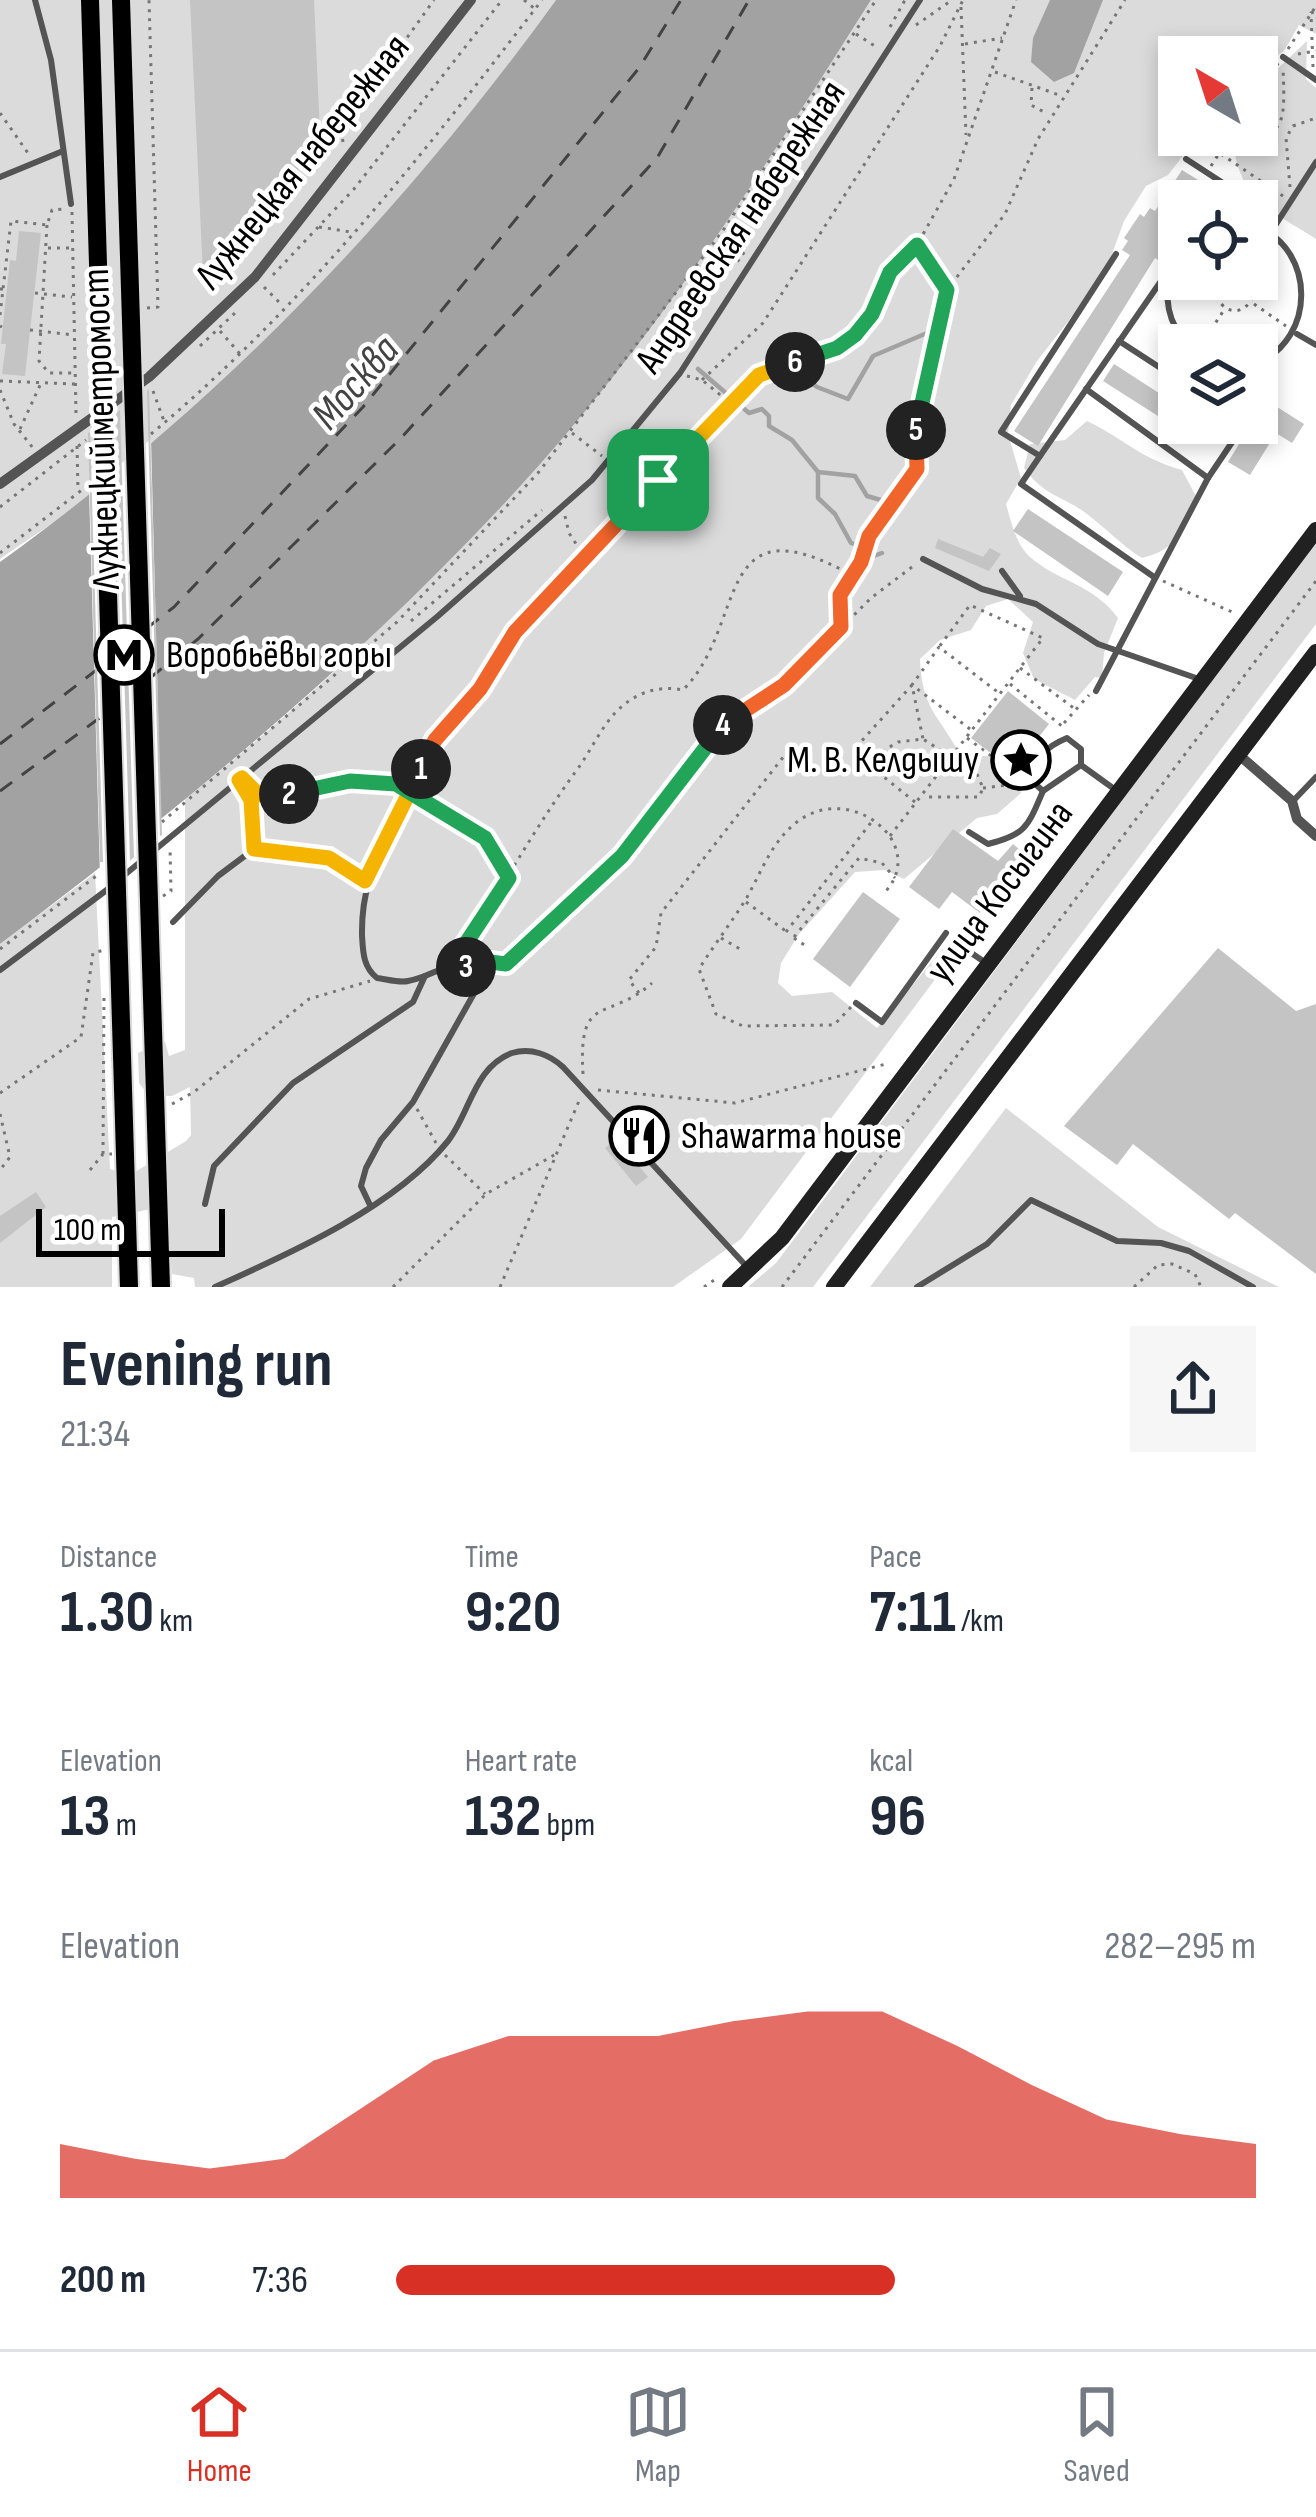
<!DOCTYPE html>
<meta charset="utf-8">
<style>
:root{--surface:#fff;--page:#f6f6f7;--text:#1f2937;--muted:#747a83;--line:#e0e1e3;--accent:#d93025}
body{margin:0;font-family:"Sofia Sans Condensed",sans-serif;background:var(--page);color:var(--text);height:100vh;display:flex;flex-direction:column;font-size:45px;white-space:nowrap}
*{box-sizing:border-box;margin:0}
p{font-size:39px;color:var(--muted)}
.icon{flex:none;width:66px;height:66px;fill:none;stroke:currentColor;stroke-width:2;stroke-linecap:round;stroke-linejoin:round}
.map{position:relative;height:1287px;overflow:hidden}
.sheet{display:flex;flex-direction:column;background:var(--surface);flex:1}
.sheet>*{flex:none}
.needle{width:78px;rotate:321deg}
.tools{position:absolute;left:1158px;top:36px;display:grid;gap:24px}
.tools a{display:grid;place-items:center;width:120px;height:120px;border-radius:0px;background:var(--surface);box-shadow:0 6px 18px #0003;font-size:60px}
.scale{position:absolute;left:36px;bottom:30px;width:189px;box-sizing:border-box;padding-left:12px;border:6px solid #000;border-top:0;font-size:33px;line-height:42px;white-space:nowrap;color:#000;-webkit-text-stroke:9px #fff;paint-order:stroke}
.pin{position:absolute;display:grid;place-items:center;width:102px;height:102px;color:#fff;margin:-51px;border-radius:24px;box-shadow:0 6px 18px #0006}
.km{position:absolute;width:60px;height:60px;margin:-30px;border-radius:50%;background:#222;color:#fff;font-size:33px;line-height:60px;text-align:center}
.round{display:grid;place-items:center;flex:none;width:126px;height:126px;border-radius:0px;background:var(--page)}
.headline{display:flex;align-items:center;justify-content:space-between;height:204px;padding:0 60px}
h1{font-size:66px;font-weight:700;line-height:90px}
.figures{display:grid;grid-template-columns:repeat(3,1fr);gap:18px;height:204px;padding:12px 60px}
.figures div{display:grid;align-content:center}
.figures b{font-size:60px;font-weight:700}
.figures small{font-size:33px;font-weight:400}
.figures p{font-size:33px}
.chart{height:336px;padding:24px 60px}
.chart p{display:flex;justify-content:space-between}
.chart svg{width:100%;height:216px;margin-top:12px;fill:var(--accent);opacity:.7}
ul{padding:0 60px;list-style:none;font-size:39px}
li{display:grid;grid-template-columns:192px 144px 1fr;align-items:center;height:90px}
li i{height:30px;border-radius:15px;background:var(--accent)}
.dock{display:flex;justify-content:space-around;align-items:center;height:168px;border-top:3px solid var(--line);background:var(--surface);font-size:33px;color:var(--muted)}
.dock a{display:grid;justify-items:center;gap:6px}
.dock .on{color:var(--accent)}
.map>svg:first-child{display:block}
</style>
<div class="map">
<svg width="1316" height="1287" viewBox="0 0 1316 1287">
<rect width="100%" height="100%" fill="#fff"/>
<g fill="#dbdbdb">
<path d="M0 0H556C423 184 270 359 89 498 62 518 29 538 0 559Z"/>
<path d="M871 0H1316V34L1299 25 1284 51 1257 70V57H1179V135H1199L1168 175 1146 186 1124 221 1104 276 1037 361 1011 405 1008 434 1021 478 1006 504C1011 521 1016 545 1030 557 1057 581 1093 584 1118 618L1104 653 1102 678 1095 677 1075 700 1034 679 1023 653 1033 622 1008 599 986 606 971 630 940 640 920 659C922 710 939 715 961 756H988L1015 773 1021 793 997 814 977 818 904 879 885 870 855 872 799 934 781 963 778 983 792 996 832 992 877 1028 945 946 954 954 741 1239 673 1287H195L194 1278 172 1274 166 1206 112 1217V1287H0V944L95 873 110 1169 130 1175 186 1141 191 1135 190 1087 172 1096H149L139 1083 138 1053 165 1042 169 1056 185 1050V799C474 571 677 309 871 0Z"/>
<path d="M1307 41 1306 79 1316 88V239C1266 206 1244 207 1232 141L1233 135H1257V88Z"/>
<path d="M1087 421C1123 438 1141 459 1182 470L1198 500C1185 530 1176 550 1142 558 1121 545 1107 529 1087 514 1062 495 1045 497 1024 468L1030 444 1065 440Z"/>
<polygon points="1316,541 1316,624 813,1287 748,1287 776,1263"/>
<polygon points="1006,1108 1158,1227 1279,1287 870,1287"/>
</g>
<g fill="#a2a2a2">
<path d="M556 0H871C763 171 651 345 513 494 358 662 182 807 0 944V562C217 406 399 217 556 0Z"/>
<polygon points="1050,0 1103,0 1074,73 1054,82 1031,62 1033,38"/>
</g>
<polygon fill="#fff" points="151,439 161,827 100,876 89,490"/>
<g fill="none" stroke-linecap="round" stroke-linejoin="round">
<g stroke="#a2a2a2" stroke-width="4.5">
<polyline points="698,369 749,413 762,409 769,416 769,426 792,440 818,472 855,476 867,496 898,505"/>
<polyline points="732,397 781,363 817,387 848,399 873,356 927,333"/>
<polyline points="818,472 818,498 835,514 851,543 868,549 868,558 882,553"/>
</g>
<g stroke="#434343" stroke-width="3" stroke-dasharray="15 12" stroke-linecap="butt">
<polyline points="147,628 174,607 363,407 639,68 681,0"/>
<polyline points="150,678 198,639 401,438 657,158 749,0"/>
<polyline points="0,744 103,665"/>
<polyline points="0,791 105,714"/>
</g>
</g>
<g fill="#c4c4c4">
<polygon points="190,0 314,0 321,156 298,157 299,185 203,275"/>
<polygon points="1182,170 1203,183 1192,201 1179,201 1179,221 1170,236 1175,239 1160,261 1155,258 1038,446 1014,431 1130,255 1122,250 1128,241 1124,238 1140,214 1144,217 1150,208 1155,211"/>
<polygon points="19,231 41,233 25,376 2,374 6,344 1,344 10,260 16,261"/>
<polygon points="1114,364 1179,406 1179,423 1212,427 1202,444 1103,381"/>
<polygon points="149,389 162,835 160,836 147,391"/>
<polygon points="1266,400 1304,424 1292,443 1276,433 1250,475 1228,462 1252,423 1257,423"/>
<polygon points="120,410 134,857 130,861 116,413"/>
<polygon points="90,432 103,862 100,862 88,433"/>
<polygon points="1028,509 1123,572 1108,596 1013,531"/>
<polygon points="938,539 983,557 990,548 1001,554 989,571 935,548"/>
<polygon points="1008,691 1049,724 1013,770 971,738"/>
<polygon points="953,829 998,861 1013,844 1026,855 980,913 952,892 939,909 909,887"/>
<polygon points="863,892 900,919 850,987 813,959"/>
<polygon points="1218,948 1296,1011 1316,1004 1316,1274 1235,1213 1229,1219 1133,1144 1117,1165 1064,1126"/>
<polygon points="616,1139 648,1177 636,1186 605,1148"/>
<polygon points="36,1192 46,1207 0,1243 0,1216"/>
</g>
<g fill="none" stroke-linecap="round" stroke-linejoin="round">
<g stroke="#767676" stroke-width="3" stroke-dasharray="3 6" stroke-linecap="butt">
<polyline points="524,0 535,9"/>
<polyline points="961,7 966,135"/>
<polyline points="916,25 952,0"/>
<polyline points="890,27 905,0"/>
<polyline points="856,34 878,48"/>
<polyline points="965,44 1002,38"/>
<polyline points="1288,49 1316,6"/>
<polyline points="1298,54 1316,51"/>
<polyline points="1313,67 1311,13 1316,11"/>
<polyline points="995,72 1059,95"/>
<polyline points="1032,88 1031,105 1044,112"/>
<polyline points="1257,96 1279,62"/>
<polyline points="0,113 30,156"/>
<polyline points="343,142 341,130 434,0"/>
<path d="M1219 153C1283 130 1286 138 1283 68"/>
<polyline points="1221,154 1283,196"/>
<polyline points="1211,166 1231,135"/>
<polyline points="1290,187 1286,138 1293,126 1316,118"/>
<polyline points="72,212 76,413"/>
<polyline points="47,225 39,361 49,373 73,373"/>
<polyline points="319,227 351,232"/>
<polyline points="720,237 747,256"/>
<polyline points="715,244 742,263"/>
<polyline points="918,247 946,289"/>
<polyline points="48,248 69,248"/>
<polyline points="1257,257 1264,244"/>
<polyline points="273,275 354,189 502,0"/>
<path d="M1224 279 1218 299C1227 316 1246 314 1253 296L1247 279"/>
<polyline points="264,287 283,306"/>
<polyline points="0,289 7,289"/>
<polyline points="35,293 72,297"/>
<polyline points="1254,304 1286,326"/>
<polyline points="147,308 158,307 149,0"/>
<polyline points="0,315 11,221 47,225 52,210 64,209"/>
<polyline points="0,326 2,327"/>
<polyline points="30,330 74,335"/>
<polyline points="220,331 240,354"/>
<polyline points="1201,345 1224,310"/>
<polyline points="200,346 236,312"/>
<polyline points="687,376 702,380 729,402"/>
<polyline points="702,380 763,323 940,46 963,0"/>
<polyline points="0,381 75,384"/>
<polyline points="0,390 14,424 33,448"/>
<polyline points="153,391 164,421"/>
<polyline points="20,429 41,383"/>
<polyline points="572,433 602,456"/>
<path d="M151 434C301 309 423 155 542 0"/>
<polyline points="77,446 78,491"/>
<polyline points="0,507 86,440"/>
<polyline points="565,516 569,533 584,556"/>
<polyline points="0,553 87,486"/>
<polyline points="1163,581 1232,612"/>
<polyline points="411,621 542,510"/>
<path d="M841 627C840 566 882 518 917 469L913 443 947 290 1005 214 1038 139 1125 0"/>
<polyline points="1020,668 1075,709"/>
<polyline points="1010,684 1063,727"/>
<polyline points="1064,723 1089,695"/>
<polyline points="970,729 912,685 939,647 999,693"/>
<polyline points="967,738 1025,781"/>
<polyline points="877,769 883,751 898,742 923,739 977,774 983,788 979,797 924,797"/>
<polyline points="414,783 435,740 480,689 515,632 730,403 759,375 837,348 871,314 890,271 917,245 954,179 1016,0"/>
<polyline points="983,788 1025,783"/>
<polyline points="418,799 485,838 509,878"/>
<polyline points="915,802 859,757 858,745 912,685 923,739"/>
<polyline points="162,822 397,622 538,473 722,232 876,0"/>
<polyline points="890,836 1043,638 970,605 939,647"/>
<polyline points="163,896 171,891 170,847"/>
<polyline points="746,902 787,932"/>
<polyline points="786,932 873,820"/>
<polyline points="794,937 859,858 882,863 895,878"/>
<polyline points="721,938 740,949"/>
<polyline points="794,938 809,948"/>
<polyline points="0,949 99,874"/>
<path d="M457 957C499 894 534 828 579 767 591 750 601 728 615 713 634 693 657 685 683 690 748 625 712 500 848 573"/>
<polyline points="484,969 490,962 506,964 622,856 715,731 784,685 871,598 916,564"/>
<polyline points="639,993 629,980 656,947 661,913 795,742"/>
<path d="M851 1007 834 1025 743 1026 716 1014 699 969C714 945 731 923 746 899 761 873 771 842 797 822 850 781 928 843 886 891"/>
<path d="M583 1074C578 991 607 1023 652 983"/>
<polyline points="598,1090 735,1103 886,1064"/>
<polyline points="0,1093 81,1037 93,953 104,950"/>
<polyline points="172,1104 194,1092 309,999 370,981"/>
<polyline points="417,1109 436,1143"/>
<polyline points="0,1114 10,1157 0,1170"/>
<polyline points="103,1154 104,994"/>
<polyline points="445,1155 485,1194"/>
<polyline points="90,1170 103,1154 112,1154"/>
<polyline points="393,1287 486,1194 556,1154"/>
<polyline points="500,1287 579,1101"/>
<polyline points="704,1287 717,1278"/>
<polyline points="782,1287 1316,581"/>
<polyline points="1134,1287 1158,1265 1172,1264 1195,1274 1201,1287"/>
</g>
<g stroke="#545454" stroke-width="6">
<polyline points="35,0 51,60 71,204"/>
<polyline points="1283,57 1316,80"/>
<polyline points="1186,159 1226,185 1215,201"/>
<polyline points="0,177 63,151"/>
<path d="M1257 227C1316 250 1316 339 1257 363"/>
<polyline points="1271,232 1316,162"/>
<polyline points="1116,254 1001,432 1040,456 1179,255"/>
<path d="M1172 269C1163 296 1167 324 1189 345"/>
<polyline points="1297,334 1316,345"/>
<polyline points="1119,341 1179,380"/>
<polyline points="1086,389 1208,478 1245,423"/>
<polyline points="1257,400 1270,368 1267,359"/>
<polyline points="1040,456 1021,484 1154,577"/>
<polyline points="923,559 982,589 1036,604 1098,644 1199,679"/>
<polyline points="1002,571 1020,596"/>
<polyline points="1096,691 1208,478"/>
<path d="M1067 738 1081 749V765L1043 791 1033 782C1037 757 1043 748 1067 738Z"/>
<polyline points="1081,765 1117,791"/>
<path d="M242 778C249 785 255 793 265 796 306 808 359 757 409 794 391 854 361 864 362 935 363 952 363 967 377 978 386 979 399 983 408 981 437 977 458 948 481 981L413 1102 381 1140 366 1168 361 1186 370 1205"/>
<polyline points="1294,800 1316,777"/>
<path d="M969 832 988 844C1026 835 1028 826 1043 791"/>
<polyline points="254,849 329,858 365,882"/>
<polyline points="122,877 438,616 592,480 680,373 920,0"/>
<polyline points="173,922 218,876 254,849 251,800 239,780"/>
<polyline points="958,944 986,963"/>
<polyline points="0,970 112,886"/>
<polyline points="856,1003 882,1022 946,933"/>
<polyline points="205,1204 214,1166 293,1083 413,1002 425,976"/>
<path d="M215 1287C291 1253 395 1207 448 1141 470 1113 474 1067 512 1053 531 1047 550 1055 563 1067L748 1268"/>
<polyline points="917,1287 987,1244 1031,1200 1117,1241 1161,1243 1189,1251 1253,1287"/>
</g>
<g stroke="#545454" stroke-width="10">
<polyline points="0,484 149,377 255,277 471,0"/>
<polyline points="1239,755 1292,801 1297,819 1316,836"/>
</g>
<g stroke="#212121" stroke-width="16">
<polyline points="730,1287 782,1238 1316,530"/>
<polyline points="834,1287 1316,652"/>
</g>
<g stroke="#dbdbdb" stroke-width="22" stroke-linecap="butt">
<g id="primary-bridge">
<polyline points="90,0 129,1287"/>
<polyline points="121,0 161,1287"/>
</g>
</g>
<use href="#primary-bridge" stroke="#000" stroke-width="18"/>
</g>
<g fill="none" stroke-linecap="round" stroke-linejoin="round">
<g stroke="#fff" stroke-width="24">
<polyline id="split-1" points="421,769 435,740 480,689 515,632 658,480"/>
</g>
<g stroke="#fff" stroke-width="24">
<polyline id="split-2" points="289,794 259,795 242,778 239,780 251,800 254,849 329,858 365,881 421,769"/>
</g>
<g stroke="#fff" stroke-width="24">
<polyline id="split-3" points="289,794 350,781 396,784 485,838 509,878 453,963 466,967"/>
</g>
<g stroke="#fff" stroke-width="24">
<polyline id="split-4" points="466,967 479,977 490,962 506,964 622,856 723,725"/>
</g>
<g stroke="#fff" stroke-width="24">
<polyline id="split-5" points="723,725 784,685 841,627 840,595 861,562 869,536 917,469 916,430"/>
</g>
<g stroke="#fff" stroke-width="24">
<polyline id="split-6" points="795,362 837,348 855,335 872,314 890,272 917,245 947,290 916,430"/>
</g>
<g stroke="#fff" stroke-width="24">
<polyline id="split-7" points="658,480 759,375 795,362"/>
</g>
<use href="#split-1" stroke="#f0652b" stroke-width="15"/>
<use href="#split-2" stroke="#f5b400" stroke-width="15"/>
<use href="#split-3" stroke="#22a559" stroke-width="15"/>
<use href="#split-4" stroke="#22a559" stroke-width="15"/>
<use href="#split-5" stroke="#f0652b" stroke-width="15"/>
<use href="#split-6" stroke="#22a559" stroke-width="15"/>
<use href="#split-7" stroke="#f5b400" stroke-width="15"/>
</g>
<defs>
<g id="metro-ring" transform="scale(3)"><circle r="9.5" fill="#fff" stroke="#000" stroke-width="1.5"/><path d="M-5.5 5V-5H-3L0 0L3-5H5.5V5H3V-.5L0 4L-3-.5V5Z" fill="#000"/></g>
<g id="sight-ring" transform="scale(3)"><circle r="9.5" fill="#fff" stroke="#000" stroke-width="1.5"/><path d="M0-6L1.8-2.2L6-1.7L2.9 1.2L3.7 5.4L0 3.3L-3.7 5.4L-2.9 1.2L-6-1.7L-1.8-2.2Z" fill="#000"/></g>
<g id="restaurant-ring" transform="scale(3)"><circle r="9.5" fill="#fff" stroke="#000" stroke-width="1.5"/><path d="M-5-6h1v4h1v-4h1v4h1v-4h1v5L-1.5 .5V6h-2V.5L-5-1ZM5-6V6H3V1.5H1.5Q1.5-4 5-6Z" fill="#000"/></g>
</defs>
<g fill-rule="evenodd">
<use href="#metro-ring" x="124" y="655"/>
<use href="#sight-ring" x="1021" y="760"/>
<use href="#restaurant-ring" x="639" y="1136"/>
</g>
<g text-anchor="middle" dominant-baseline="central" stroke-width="9" stroke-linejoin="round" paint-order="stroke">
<g font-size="39" fill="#000" stroke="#fff">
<text transform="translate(303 162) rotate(-51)">Лужнецкая набережная</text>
<text transform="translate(741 227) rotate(-56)">Андреевская набережная</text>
<text transform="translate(102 429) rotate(-92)">Лужнецкий метромост</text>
<text transform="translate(1000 892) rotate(-53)">улица Косыгина</text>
</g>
<g font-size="39" fill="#000" stroke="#fff" text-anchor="start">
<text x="166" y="655">Воробьёвы горы</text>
<text x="979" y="760" text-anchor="end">М. В. Келдышу</text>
<text x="681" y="1136">Shawarma house</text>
</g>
<g font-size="42" font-style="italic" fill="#434343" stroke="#fff">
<text transform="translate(356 383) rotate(-49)">Москва</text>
</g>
</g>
</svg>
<div class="tools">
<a><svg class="needle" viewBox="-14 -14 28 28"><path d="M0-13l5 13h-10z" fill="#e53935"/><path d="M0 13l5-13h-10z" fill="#747a83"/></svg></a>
<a><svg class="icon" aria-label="locate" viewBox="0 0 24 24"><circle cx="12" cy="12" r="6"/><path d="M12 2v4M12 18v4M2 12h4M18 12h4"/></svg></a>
<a><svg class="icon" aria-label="layers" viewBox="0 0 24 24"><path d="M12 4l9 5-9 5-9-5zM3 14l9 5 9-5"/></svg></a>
</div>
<div class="scale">100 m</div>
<div class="pin" style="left:658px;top:480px;background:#1e9e55"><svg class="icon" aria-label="arrive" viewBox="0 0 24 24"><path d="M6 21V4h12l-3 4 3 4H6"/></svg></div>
<b class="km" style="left:421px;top:769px">1</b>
<b class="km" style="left:289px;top:794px">2</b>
<b class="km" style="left:466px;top:967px">3</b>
<b class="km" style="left:723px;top:725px">4</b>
<b class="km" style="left:916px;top:430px">5</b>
<b class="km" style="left:795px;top:362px">6</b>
</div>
<section class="sheet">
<div class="headline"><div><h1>Evening run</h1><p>21:34</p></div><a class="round"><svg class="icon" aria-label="share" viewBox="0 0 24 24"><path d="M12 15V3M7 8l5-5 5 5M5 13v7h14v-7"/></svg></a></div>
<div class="figures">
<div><p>Distance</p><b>1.30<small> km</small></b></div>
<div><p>Time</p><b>9:20</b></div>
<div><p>Pace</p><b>7:11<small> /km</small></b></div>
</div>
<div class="figures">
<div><p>Elevation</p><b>13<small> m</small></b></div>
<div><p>Heart rate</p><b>132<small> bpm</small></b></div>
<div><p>kcal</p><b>96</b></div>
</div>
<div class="chart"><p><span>Elevation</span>282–295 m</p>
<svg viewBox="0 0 160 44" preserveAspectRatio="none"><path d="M0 44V33L10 36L20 38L30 36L40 26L50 16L60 11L70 11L80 11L90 8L100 6L110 6L120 13L130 21L140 28L150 31L160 33V44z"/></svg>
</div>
<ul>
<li><b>200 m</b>7:36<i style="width:58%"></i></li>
</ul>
</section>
<nav class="dock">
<a class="on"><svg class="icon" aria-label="home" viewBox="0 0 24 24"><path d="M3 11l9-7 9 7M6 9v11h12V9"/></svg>Home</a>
<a><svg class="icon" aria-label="map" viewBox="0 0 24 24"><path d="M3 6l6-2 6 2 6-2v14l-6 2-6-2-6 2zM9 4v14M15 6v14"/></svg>Map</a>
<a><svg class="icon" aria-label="saved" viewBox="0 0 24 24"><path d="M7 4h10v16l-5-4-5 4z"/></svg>Saved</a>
</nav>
